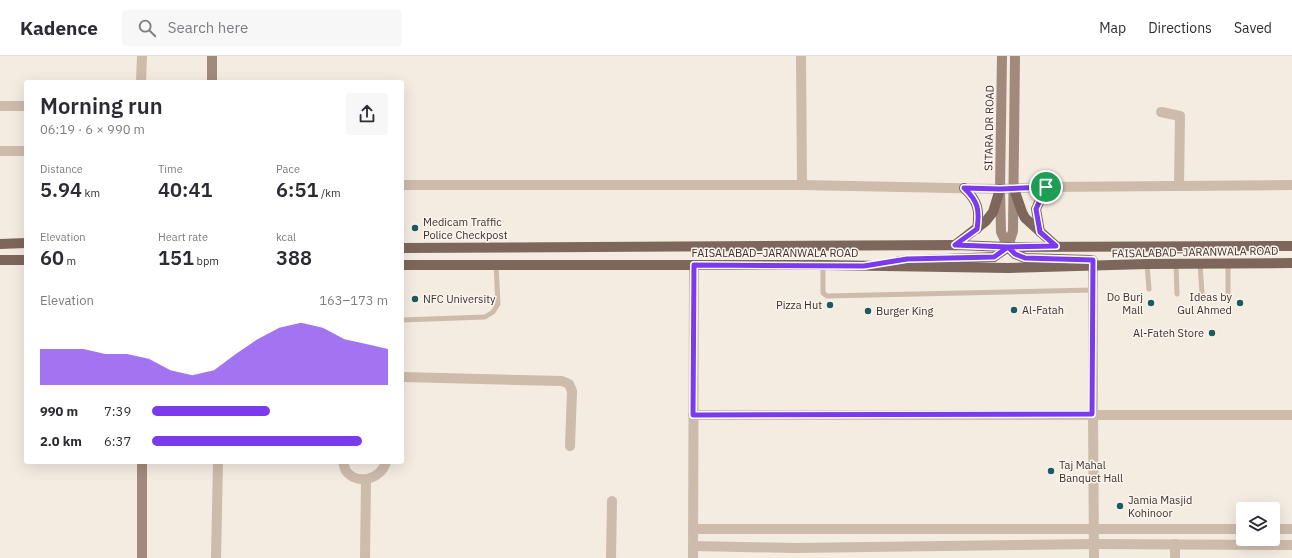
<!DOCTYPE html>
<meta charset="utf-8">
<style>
:root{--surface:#fff;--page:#f7f7f7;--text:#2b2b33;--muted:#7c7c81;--line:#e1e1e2;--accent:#7c3aed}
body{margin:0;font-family:"IBM Plex Sans",sans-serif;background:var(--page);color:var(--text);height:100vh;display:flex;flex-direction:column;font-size:15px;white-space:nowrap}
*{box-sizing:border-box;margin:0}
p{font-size:13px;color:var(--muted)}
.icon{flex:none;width:22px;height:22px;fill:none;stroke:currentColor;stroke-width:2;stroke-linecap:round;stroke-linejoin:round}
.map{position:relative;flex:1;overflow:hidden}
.sheet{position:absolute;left:24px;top:24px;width:380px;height:384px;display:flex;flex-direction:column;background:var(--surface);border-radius:4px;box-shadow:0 4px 16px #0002}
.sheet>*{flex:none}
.tools{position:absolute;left:1236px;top:446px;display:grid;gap:8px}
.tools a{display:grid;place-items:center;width:44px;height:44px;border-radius:4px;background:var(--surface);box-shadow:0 4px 16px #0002;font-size:20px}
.pin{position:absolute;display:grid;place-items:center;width:34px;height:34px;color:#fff;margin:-17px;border:2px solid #fff;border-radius:50%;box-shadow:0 1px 4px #0007}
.round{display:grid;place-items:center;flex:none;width:42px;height:42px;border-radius:4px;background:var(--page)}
.headline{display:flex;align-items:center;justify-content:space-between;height:68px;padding:0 16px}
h1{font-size:22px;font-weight:600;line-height:30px}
.stats{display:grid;grid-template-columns:repeat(3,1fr);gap:6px;height:68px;padding:4px 16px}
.stats div{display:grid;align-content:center}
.stats b{font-size:20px;font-weight:600}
.stats small{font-size:11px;font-weight:400}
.stats p{font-size:11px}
.chart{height:112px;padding:8px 16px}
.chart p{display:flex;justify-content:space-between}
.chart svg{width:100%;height:72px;margin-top:4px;fill:var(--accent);opacity:.7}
ul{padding:0 16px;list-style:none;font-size:13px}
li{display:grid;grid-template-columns:64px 48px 1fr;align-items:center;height:30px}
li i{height:10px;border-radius:5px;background:var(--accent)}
header{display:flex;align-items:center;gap:24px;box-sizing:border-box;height:56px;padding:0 20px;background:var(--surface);border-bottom:1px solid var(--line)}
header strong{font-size:19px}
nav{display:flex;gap:22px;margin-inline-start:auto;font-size:14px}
.search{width:280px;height:36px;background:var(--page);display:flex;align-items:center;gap:10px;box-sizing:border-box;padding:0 14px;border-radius:4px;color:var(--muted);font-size:15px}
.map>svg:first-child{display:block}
</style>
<header>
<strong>Kadence</strong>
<div class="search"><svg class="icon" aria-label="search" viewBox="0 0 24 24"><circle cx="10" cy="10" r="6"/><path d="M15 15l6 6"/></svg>Search here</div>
<nav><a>Map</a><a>Directions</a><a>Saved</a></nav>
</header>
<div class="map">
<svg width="1292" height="502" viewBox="0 0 1292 502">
<rect width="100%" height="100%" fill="#f4ebe1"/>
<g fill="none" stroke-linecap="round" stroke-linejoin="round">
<g stroke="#cdbbac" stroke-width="5">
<polyline points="1200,207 1202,238"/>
<polyline points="1228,207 1228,240"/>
<polyline points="1147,208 1149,233"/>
<polyline points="1176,208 1177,238"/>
<polyline points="823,209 823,237 827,240 1093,234"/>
<polyline points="402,264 485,261 493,256 498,248 496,209"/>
</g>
<g stroke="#cdbbac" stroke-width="10">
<polyline points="801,0 802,129"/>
<polyline points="141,26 142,0"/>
<polyline points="0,50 26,50"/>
<polyline points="1161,56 1180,60 1179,130"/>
<polyline points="0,95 26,95"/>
<polyline points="402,129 802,129 1000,133 1046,131 1292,129"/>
<polyline points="1093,204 1093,358 1094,502"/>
<polyline points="402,321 562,325 569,328 572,335 570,390"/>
<polyline points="693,359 1292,359"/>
<path d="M343 406C344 409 345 413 346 415 358 430 381 423 386 406"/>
<polyline points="693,473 1243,473"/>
<polyline points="1273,473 1292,473"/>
<polyline points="1175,488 1175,502"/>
<polyline points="693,490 794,492 1095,488 1292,489"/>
<polyline points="216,502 218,406"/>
<polyline points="365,502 366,424"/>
<polyline points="611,502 612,445"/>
<polyline points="693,502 694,209"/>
</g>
<g stroke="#a18a7d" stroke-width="10">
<polyline points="1002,0 1000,133 1001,176 1008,191"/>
<polyline points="212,26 212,0"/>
<polyline points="1008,191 1013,175 1015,0"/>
<polyline points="142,406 142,502"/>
</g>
<g stroke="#7d675c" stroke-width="10">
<path d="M964 132C978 145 980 154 977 173"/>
<polyline points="1014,133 1022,156 1025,162 1056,190"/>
<polyline points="1040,176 1036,153 1046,131"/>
<polyline points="0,188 26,187"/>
<polyline points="955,189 986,165 993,156 1000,133"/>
<polyline points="402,192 955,189 1008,191 1292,190"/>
<polyline points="0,204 26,204"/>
<polyline points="899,205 994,201 1008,191 1015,198 1025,202 1090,204"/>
<polyline points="402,209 823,209 1008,212 1147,208 1292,207"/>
</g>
</g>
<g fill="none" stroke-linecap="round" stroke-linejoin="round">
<g stroke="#fff" stroke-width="8">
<path id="route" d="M1046 131 1000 133 964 132C978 145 980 154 977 173L955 189 1008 191 994 201 907 203 864 210 694 209 693 359 1092 358 1093 204 1025 202 1015 198 1008 191 1056 190 1040 176 1036 153 1046 131"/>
</g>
<use href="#route" stroke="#7c3aed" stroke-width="5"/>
</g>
<g fill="#1f5a5e" stroke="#fbf5ee" stroke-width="1.5">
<circle cx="415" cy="172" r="4"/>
<circle cx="415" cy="243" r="4"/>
<circle cx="1151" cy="247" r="4"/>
<circle cx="1240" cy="247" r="4"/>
<circle cx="830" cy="249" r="4"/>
<circle cx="1014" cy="254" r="4"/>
<circle cx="868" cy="255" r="4"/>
<circle cx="1212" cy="277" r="4"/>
<circle cx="1051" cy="415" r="4"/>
<circle cx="1120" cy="450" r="4"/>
</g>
<g text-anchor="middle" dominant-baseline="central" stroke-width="3" stroke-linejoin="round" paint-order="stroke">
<g font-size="11" fill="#3b302b" stroke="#fbf5ee">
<text transform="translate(989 72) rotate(-89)">SITARA DR ROAD</text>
<text transform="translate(1195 196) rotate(-1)">FAISALABAD–JARANWALA ROAD</text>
<text x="775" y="197">FAISALABAD–JARANWALA ROAD</text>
</g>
<g font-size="11" fill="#3b302b" stroke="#fbf5ee" text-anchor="start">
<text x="423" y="166">Medicam Traffic<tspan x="423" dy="13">Police Checkpost</tspan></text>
<text x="1143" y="241" text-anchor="end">Do Burj<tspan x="1143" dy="13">Mall</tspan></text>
<text x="1232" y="241" text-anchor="end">Ideas by<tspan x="1232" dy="13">Gul Ahmed</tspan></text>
<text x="423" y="243">NFC University</text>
<text x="822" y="249" text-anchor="end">Pizza Hut</text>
<text x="1022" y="254">Al-Fatah</text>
<text x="876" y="255">Burger King</text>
<text x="1204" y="277" text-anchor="end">Al-Fateh Store</text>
<text x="1059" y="409">Taj Mahal<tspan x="1059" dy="13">Banquet Hall</tspan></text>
<text x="1128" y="444">Jamia Masjid<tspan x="1128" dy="13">Kohinoor</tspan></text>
</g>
</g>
</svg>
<div class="tools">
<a><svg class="icon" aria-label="layers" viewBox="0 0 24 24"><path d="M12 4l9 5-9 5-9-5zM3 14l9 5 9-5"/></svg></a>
</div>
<div class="pin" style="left:1046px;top:131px;background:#1e9e55"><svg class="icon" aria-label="arrive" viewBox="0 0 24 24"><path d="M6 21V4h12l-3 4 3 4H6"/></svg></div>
<section class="sheet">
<div class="headline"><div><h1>Morning run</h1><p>06:19 · 6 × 990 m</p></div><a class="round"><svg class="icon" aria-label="share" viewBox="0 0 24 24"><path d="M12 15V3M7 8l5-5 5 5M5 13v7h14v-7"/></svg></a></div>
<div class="stats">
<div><p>Distance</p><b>5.94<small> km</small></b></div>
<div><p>Time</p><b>40:41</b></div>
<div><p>Pace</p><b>6:51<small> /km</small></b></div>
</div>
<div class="stats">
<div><p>Elevation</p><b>60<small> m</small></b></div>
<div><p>Heart rate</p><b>151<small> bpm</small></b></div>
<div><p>kcal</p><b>388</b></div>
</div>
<div class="chart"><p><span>Elevation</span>163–173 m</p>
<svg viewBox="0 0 160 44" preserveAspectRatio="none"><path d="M0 44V22L10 22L20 22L30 25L40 25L50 28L60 35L70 38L80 35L90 25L100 16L110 9L120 6L130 9L140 16L150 19L160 22V44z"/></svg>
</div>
<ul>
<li><b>990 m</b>7:39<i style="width:50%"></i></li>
<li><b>2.0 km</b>6:37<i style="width:89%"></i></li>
</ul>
</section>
</div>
